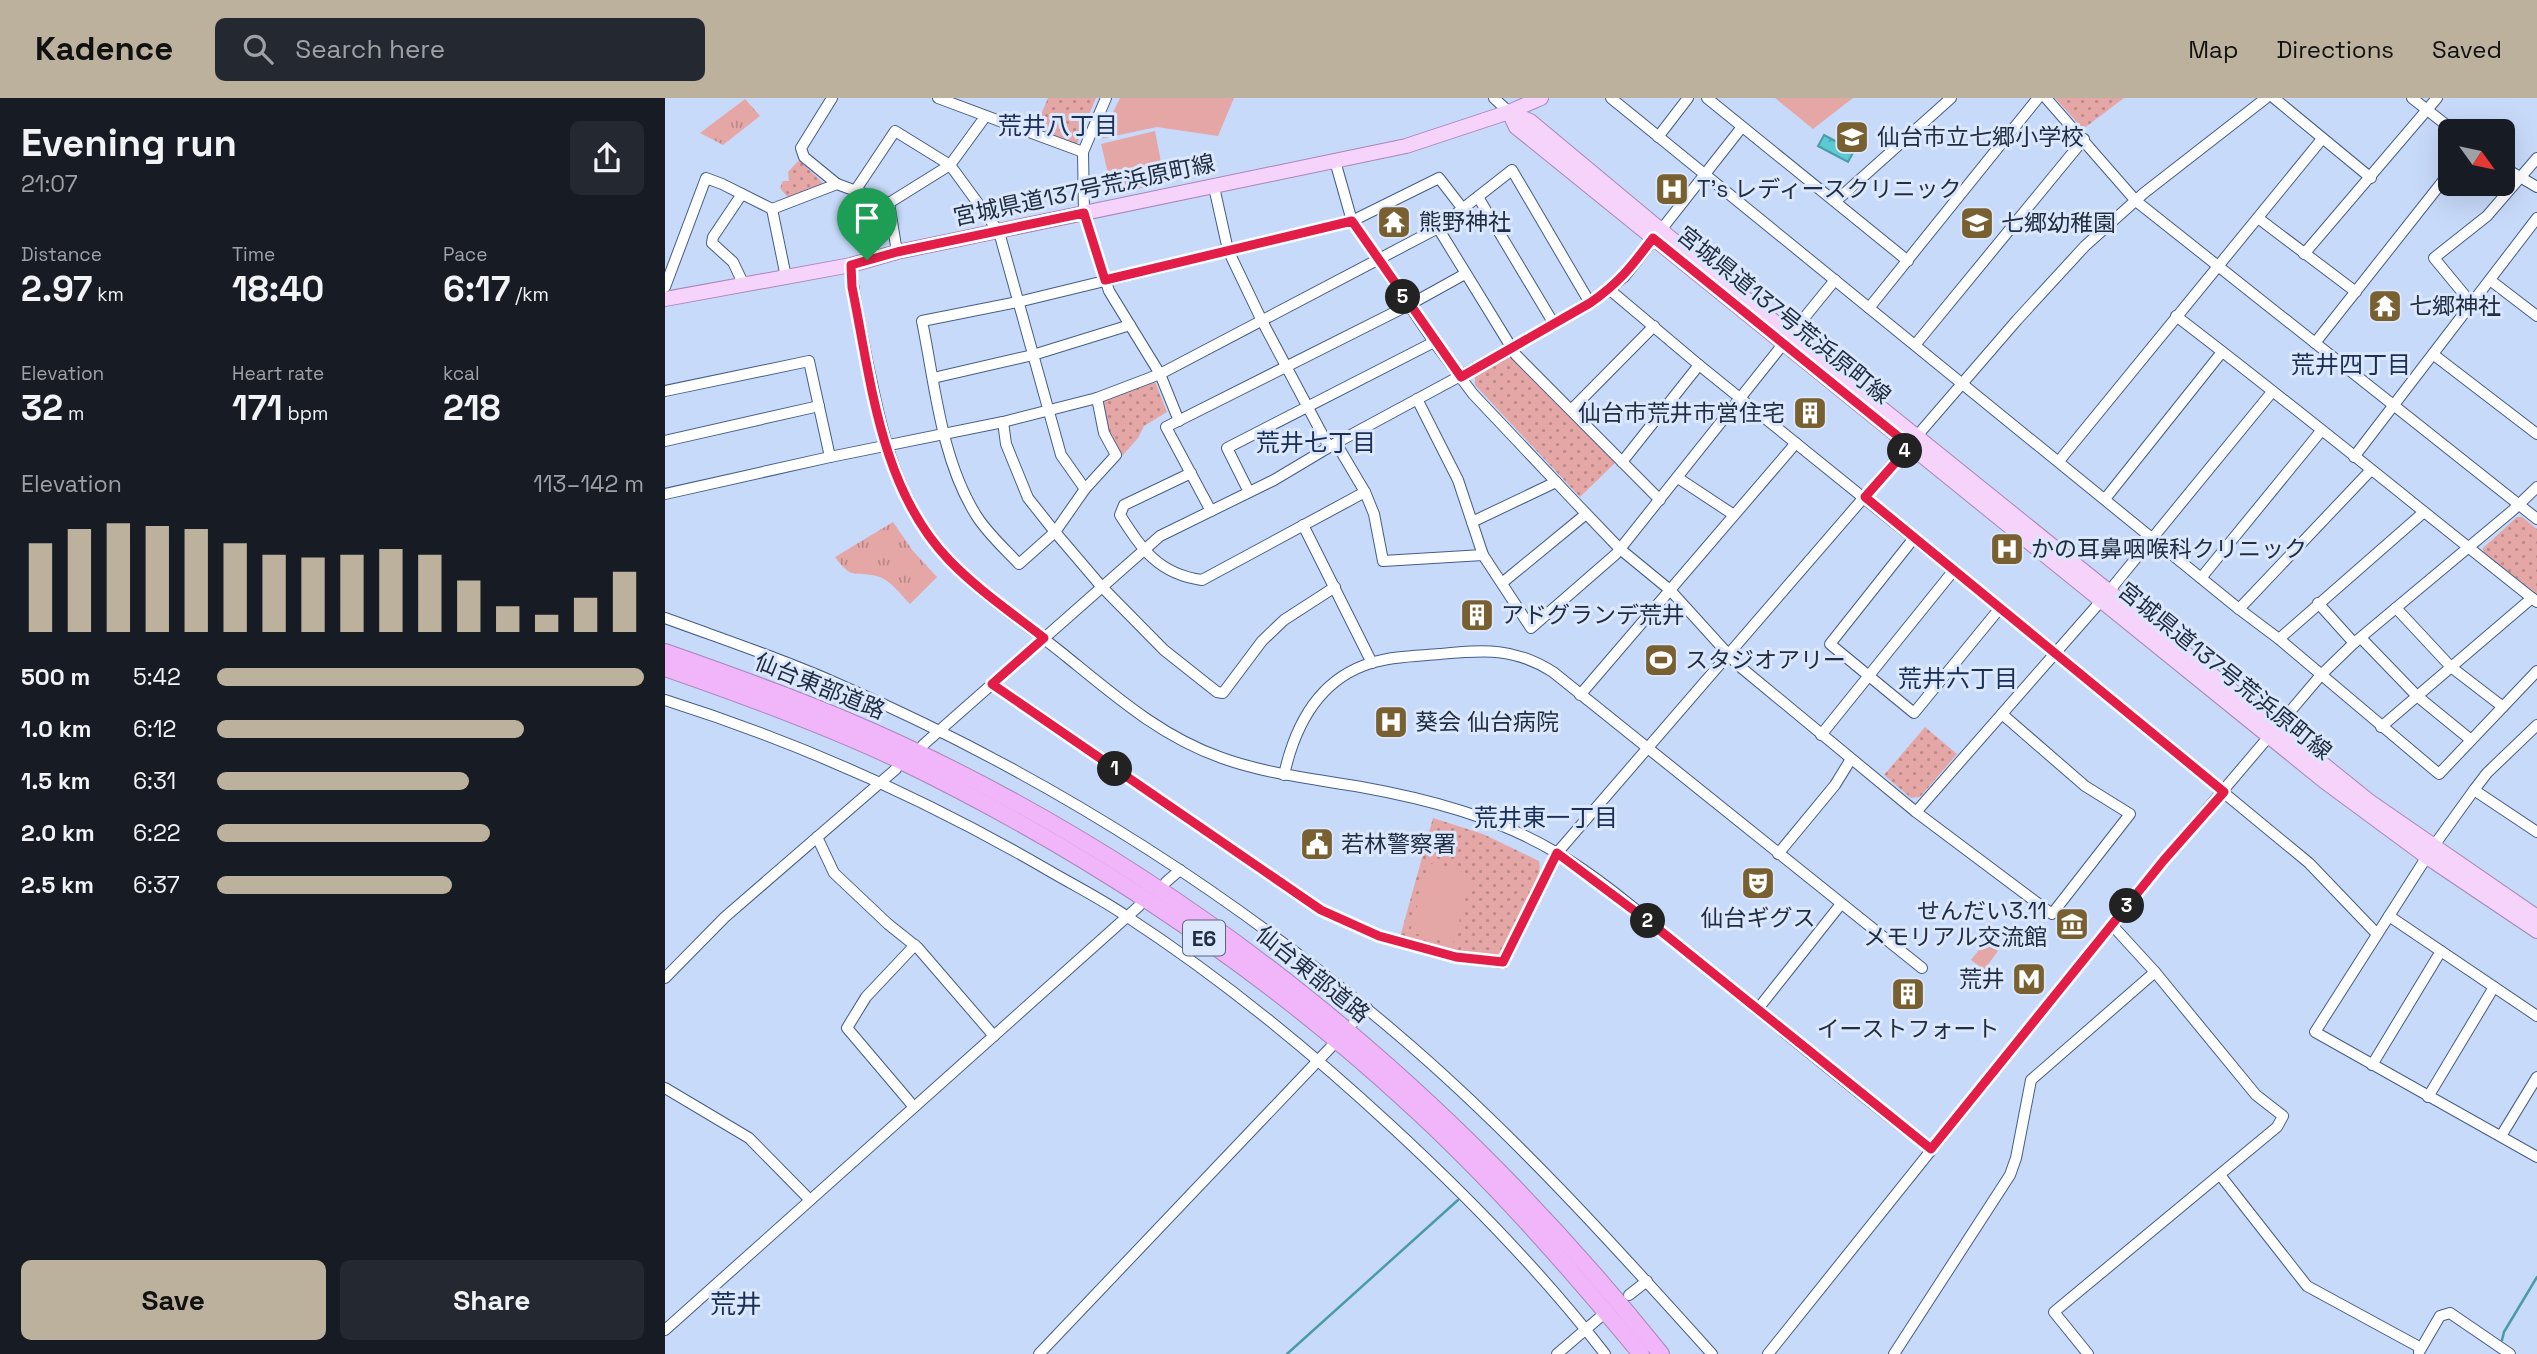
<!DOCTYPE html>
<meta charset="utf-8">
<style>
:root{--surface:#171b24;--page:#242831;--text:#f1f3f6;--muted:#9ea1a6;--accent:#bbb19d}
body{margin:0;font-family:"Space Grotesk","Noto Sans JP",sans-serif;background:var(--page);color:var(--text);height:100vh;display:flex;flex-direction:column;font-size:26px;white-space:nowrap}
*{box-sizing:border-box;margin:0}
p{font-size:23px;color:var(--muted)}
.icon{flex:none;width:38px;height:38px;fill:none;stroke:currentColor;stroke-width:2;stroke-linecap:round;stroke-linejoin:round}
.map{position:relative;flex:1;overflow:hidden}
.panel{display:flex;flex-direction:column;background:var(--surface);width:665px}
.panel>*{flex:none}
.needle{width:46px;rotate:123deg}
.buttons{position:absolute;left:1773px;top:21px;display:grid;gap:14px}
.buttons a{display:grid;place-items:center;width:77px;height:77px;border-radius:10px;background:var(--surface);box-shadow:0 7px 28px #0002;font-size:35px}
.pin{position:absolute;display:grid;place-items:center;width:60px;height:60px;color:#fff;margin:-72px -30px;border-radius:50% 50% 50% 0;rotate:-45deg;box-shadow:0 0 7px #0007}
.pin .icon{rotate:45deg}
.km{position:absolute;width:35px;height:35px;margin:-18px;border-radius:50%;background:#222;color:#fff;font-size:19px;line-height:35px;text-align:center}
.round{display:grid;place-items:center;flex:none;width:74px;height:74px;border-radius:10px;background:var(--page)}
.head{display:flex;align-items:center;justify-content:space-between;height:119px;padding:0 21px}
h1{font-size:38px;font-weight:700;line-height:52px}
.stats{display:grid;grid-template-columns:repeat(3,1fr);gap:10px;height:119px;padding:7px 21px}
.stats div{display:grid;align-content:center}
.stats b{font-size:35px;font-weight:700}
.stats small{font-size:19px;font-weight:400}
.stats p{font-size:19px}
.chart{height:196px;padding:14px 21px}
.chart p{display:flex;justify-content:space-between}
.chart svg{width:100%;height:126px;margin-top:7px;stroke:var(--accent);stroke-width:6}
.cta{display:flex;gap:14px;margin-top:auto;padding:14px 21px}
.cta a{flex:1;height:80px;border-radius:10px;background:var(--accent);color:#111;font-size:28px;font-weight:700;line-height:80px;text-align:center}
.cta a+a{background:var(--page);color:var(--text)}
ul{padding:0 21px;list-style:none;font-size:23px}
li{display:grid;grid-template-columns:112px 84px 1fr;align-items:center;height:52px}
li i{height:18px;border-radius:9px;background:var(--accent)}
header{display:flex;align-items:center;gap:42px;box-sizing:border-box;height:98px;padding:0 35px;background:var(--accent);color:#111}
header strong{font-size:33px}
nav{display:flex;gap:38px;margin-inline-start:auto;font-size:24px}
.search{width:490px;height:63px;background:var(--page);display:flex;align-items:center;gap:18px;box-sizing:border-box;padding:0 24px;border-radius:10px;color:var(--muted);font-size:26px}
main{display:flex;flex:1;min-height:0}
.map>svg:first-child{display:block}
</style>
<header>
<strong>Kadence</strong>
<div class="search"><svg class="icon" aria-label="search" viewBox="0 0 24 24"><circle cx="10" cy="10" r="6"/><path d="M15 15l6 6"/></svg>Search here</div>
<nav><a>Map</a><a>Directions</a><a>Saved</a></nav>
</header>
<main>
<section class="panel">
<div class="head"><div><h1>Evening run</h1><p>21:07</p></div><a class="round"><svg class="icon" aria-label="share" viewBox="0 0 24 24"><path d="M12 15V3M7 8l5-5 5 5M5 13v7h14v-7"/></svg></a></div>
<div class="stats">
<div><p>Distance</p><b>2.97<small> km</small></b></div>
<div><p>Time</p><b>18:40</b></div>
<div><p>Pace</p><b>6:17<small> /km</small></b></div>
</div>
<div class="stats">
<div><p>Elevation</p><b>32<small> m</small></b></div>
<div><p>Heart rate</p><b>171<small> bpm</small></b></div>
<div><p>kcal</p><b>218</b></div>
</div>
<div class="chart"><p><span>Elevation</span>113–142 m</p>
<svg viewBox="0 0 160 44" preserveAspectRatio="none"><path d="M5 44V13M15 44V8M25 44V6M35 44V7M45 44V8M55 44V13M65 44V17M75 44V18M85 44V17M95 44V15M105 44V17M115 44V26M125 44V35M135 44V38M145 44V32M155 44V23"/></svg>
</div>
<ul>
<li><b>500 m</b>5:42<i style="width:100%"></i></li>
<li><b>1.0 km</b>6:12<i style="width:72%"></i></li>
<li><b>1.5 km</b>6:31<i style="width:59%"></i></li>
<li><b>2.0 km</b>6:22<i style="width:64%"></i></li>
<li><b>2.5 km</b>6:37<i style="width:55%"></i></li>
</ul>
<div class="cta"><a>Save</a><a>Share</a></div>
</section>
<div class="map">
<svg width="1872" height="1256" viewBox="0 0 1872 1256">
<defs>
<pattern id="grass-tufts" width="24" height="20" patternUnits="userSpaceOnUse" patternTransform="scale(1.75)"><rect width="24" height="20" fill="#e5a7a5"/><path d="M3 7l-1-3M5 7V3M7 7l1-3M15 17l-1-3M17 17v-4M19 17l1-3" fill="none" stroke="#b98888"/></pattern>
<pattern id="park-dots" width="8" height="8" patternUnits="userSpaceOnUse" patternTransform="scale(1.75)"><rect width="8" height="8" fill="#e5a7a5"/><path d="M2 2h.1M6 6h.1" fill="none" stroke="#b98888" stroke-width="1.8" stroke-linecap="round"/></pattern>
<pattern id="water-ripples" width="26" height="14" patternUnits="userSpaceOnUse" patternTransform="scale(1.75)"><rect width="26" height="14" fill="#5ccad3"/><path d="M2 4q2-2 4 0t4 0M15 11q2-2 4 0t4 0" fill="none" stroke="#4ca4ad"/></pattern>
</defs>
<rect width="100%" height="100%" fill="#c8dafa"/>
<g fill="url(#grass-tufts)">
<polygon points="80,1 95,18 58,47 35,35"/>
<path d="M228 424 248 453 272 479 245 506C236 497 226 483 215 479 190 471 189 485 170 459Z"/>
<polygon points="1320,844 1333,853 1319,872 1306,862"/>
</g>
<g fill="url(#park-dots)">
<polygon points="383,0 431,0 412,46 369,33"/>
<polygon points="1390,0 1459,0 1418,31"/>
<polygon points="134,62 159,86 124,101 115,90 118,83 124,83 123,74"/>
<polygon points="844,258 850,259 954,361 915,399 810,287 810,279"/>
<polygon points="487,282 491,286 502,314 479,328 473,340 457,358 443,337 437,307 441,300"/>
<polygon points="1852,419 1857,419 1872,431 1872,496 1818,455 1818,450"/>
<polygon points="1260,629 1292,656 1255,699 1246,700 1219,677"/>
<path d="M768 720 818 736 874 763C880 783 848 835 838 855L833 858 794 854 735 839Z"/>
</g>
<g fill="#e5a7a5">
<polygon points="455,0 569,0 553,38 492,29 435,41"/>
<polygon points="1110,0 1188,0 1148,31"/>
<polygon points="490,33 500,85 448,96 436,46"/>
<polygon points="764,765 807,777 788,846 745,834"/>
</g>
<polygon fill="url(#water-ripples)" stroke="#4a9ba7" stroke-width="2" points="1159,37 1189,53 1183,64 1153,48"/>
<g fill="none" stroke-linecap="round" stroke-linejoin="round">
<g stroke="#4a9ba7" stroke-width="2.5">
<polyline points="1837,1242 1839,1234 1872,1179"/>
<polyline points="622,1256 793,1102"/>
</g>
<g stroke="#445d8a" stroke-width="12">
<g id="minor">
<polyline points="167,0 136,50 139,59 172,86"/>
<polyline points="273,0 418,54"/>
<polyline points="441,0 418,54 419,115 444,193 495,276 514,323"/>
<polyline points="829,0 844,14"/>
<polyline points="946,0 1574,511 1614,541 1774,676 1872,573"/>
<polyline points="1042,0 1243,163"/>
<polyline points="1381,0 1471,103 1872,421"/>
<polyline points="1609,0 1706,80"/>
<polyline points="1747,0 1789,33"/>
<polyline points="993,39 1023,0"/>
<polyline points="670,63 687,123 769,244 808,296 910,404 955,451 1005,492 1073,567 1251,714 1387,816 1465,716 1420,688 1337,616"/>
<polyline points="1838,69 1872,89"/>
<polyline points="549,89 563,152 597,223 664,349"/>
<polyline points="190,93 230,33 285,67 334,134 396,357 420,391"/>
<polyline points="77,96 48,139 47,145 68,164 78,185"/>
<polyline points="813,99 889,226"/>
<polyline points="1171,103 1286,0"/>
<polyline points="224,105 285,67 320,19"/>
<polyline points="1593,120 1691,194"/>
<polyline points="773,130 851,257 995,402"/>
<polyline points="1639,156 1772,0"/>
<path d="M186 167C188 199 196 230 202 262 217 334 231 404 282 459 316 498 362 526 402 559 451 599 497 639 557 660 602 676 649 681 696 689 763 701 832 719 892 755 943 785 988 827 1034 864 1111 927 1187 991 1266 1051"/>
<polyline points="121,179 107,111 172,86 224,105 232,154"/>
<polyline points="1825,182 1872,218"/>
<polyline points="0,189 41,80 57,86 107,111"/>
<polyline points="945,192 1034,267 1335,510 1644,765 1712,836"/>
<polyline points="1807,206 1769,160 1822,118 1872,60"/>
<polyline points="1204,210 1373,0"/>
<path d="M1511 218C1633 311 1752 409 1872 504"/>
<polyline points="1126,236 1170,182"/>
<polyline points="1650,245 1785,74"/>
<polyline points="1250,247 1419,41"/>
<polyline points="1769,257 1872,336"/>
<polyline points="268,280 368,257 465,227"/>
<polyline points="0,293 144,263 165,359"/>
<polyline points="432,300 439,335 451,357 420,391 390,434 436,488 499,552 552,594 558,595 597,543 619,522 670,489"/>
<polyline points="752,301 793,382 818,457 866,530 951,456 1119,245"/>
<polyline points="907,311 989,228"/>
<path d="M338 324 341 346 363 400 390 434 354 466C340 451 322 435 311 417 276 361 270 287 257 223L353 204 687 123 774 80 798 111"/>
<polyline points="0,343 154,308"/>
<polyline points="671,345 700,394 709,416 718,463 818,457"/>
<polyline points="1689,359 1872,120"/>
<polyline points="1394,363 1657,41"/>
<polyline points="957,364 1034,267"/>
<path d="M526 375 459 407 455 417C477 451 493 476 537 482L700 394"/>
<polyline points="1013,380 1069,417"/>
<polyline points="584,394 562,350 769,244"/>
<polyline points="0,396 165,359 338,324 432,300 495,276 773,130 847,72 925,205"/>
<polyline points="1440,401 1557,254"/>
<polyline points="546,413 501,329 744,207 800,176"/>
<polyline points="807,424 891,384"/>
<polyline points="638,427 707,565"/>
<polyline points="1249,440 1165,546 1249,615 1335,510"/>
<polyline points="1536,480 1656,333"/>
<polyline points="837,485 921,416"/>
<polyline points="1653,505 1689,545"/>
<polyline points="1731,510 1786,569 1838,609"/>
<polyline points="1574,511 1705,373"/>
<path d="M0 520C57 541 115 560 171 585 374 673 563 792 732 936 844 1031 949 1147 1047 1256"/>
<polyline points="1696,540 1752,598 1806,642"/>
<polyline points="1614,541 1759,414"/>
<polyline points="327,585 656,812 714,838 791,859 838,865 892,755 1352,222 1420,148 1479,95 1601,0"/>
<polyline points="915,597 1131,345"/>
<path d="M0 602C136 645 265 703 388 775 414 790 440 803 464 820 557 881 643 951 724 1026 801 1097 876 1173 940 1256"/>
<polyline points="1872,627 1822,675 1809,692 1768,749 1650,934 1872,1059"/>
<polyline points="1716,629 1867,500"/>
<polyline points="1156,637 1289,472"/>
<polyline points="258,647 495,438 609,382 671,345 847,250 925,205 959,179 1077,29"/>
<path d="M619 677C630 627 654 581 706 565 728 558 753 558 775 556 819 552 849 549 888 574L1257 870"/>
<polyline points="1809,692 1872,734"/>
<polyline points="1251,714 1436,503 1607,294"/>
<polyline points="152,739 169,775 223,826 253,850 329,938"/>
<polyline points="1113,756 1170,687 1186,661"/>
<polyline points="501,784 515,772"/>
<polyline points="1724,818 1872,918"/>
<polyline points="0,880 60,819 231,671"/>
<polyline points="1092,912 1176,806"/>
<polyline points="689,924 702,910"/>
<polyline points="1707,967 1776,853"/>
<polyline points="0,990 84,1040 145,1102"/>
<polyline points="1763,999 1829,889"/>
<polyline points="249,1009 182,930 201,899 250,847"/>
<polyline points="1836,1038 1872,979"/>
<polyline points="1555,1077 1642,1188 1756,1250"/>
<polyline points="964,1197 982,1183"/>
<polyline points="0,1232 474,808"/>
<polyline points="1754,1254 1775,1218 1785,1215 1845,1256"/>
<polyline points="374,1256 666,949"/>
<polyline points="892,1256 934,1220"/>
<polyline points="1103,1256 1489,774 1656,577 1689,545 1847,413 1872,389"/>
<polyline points="1229,1256 1345,1077 1351,1060 1366,982 1490,874"/>
<polyline points="1423,1256 1389,1214 1612,1029 1618,1018 1591,997 1490,874 1447,827"/>
</g>
</g>
<g stroke="#a886b9" stroke-width="16">
<g id="major">
<polyline points="844,14 851,29 1659,683 1762,759 1872,833"/>
<polyline points="844,14 865,23 1003,138 1704,703 1872,819"/>
<polyline points="0,201 186,167 232,154 741,48 844,14 876,0"/>
</g>
</g>
<g stroke="#a886b9" stroke-width="18">
<g id="highway">
<path d="M0 554C80 582 160 611 237 647 536 786 790 999 996 1256"/>
<path d="M0 570C78 597 157 626 232 661 416 750 589 864 740 1002 826 1080 902 1167 976 1256"/>
</g>
</g>
<use href="#minor" stroke="#fff" stroke-width="10"/>
<use href="#major" stroke="#f6d3fb" stroke-width="14"/>
<use href="#highway" stroke="#f0b6f9" stroke-width="16"/>
</g>
<g fill="none" stroke-linecap="round" stroke-linejoin="round">
<g stroke="#fff" stroke-width="14">
<path id="route" d="M419 115 440 182 687 123 796 279 925 205C954 185 967 168 988 140L1245 348 1200 399 1559 694 1499 762 1266 1051 987 826 892 755 838 864 791 859 714 838 656 812 327 586 379 540C347 515 312 491 284 462 215 390 206 282 187 189L186 167 232 154Z"/>
</g>
<use href="#route" stroke="#e11d48" stroke-width="9"/>
</g>
<defs>
<g id="school-square" transform="scale(1.75)"><rect x="-9" y="-9" width="18" height="18" rx="4" fill="#786031" stroke="#dbe7fd"/><path d="M0-5L7-2L0 1L-7-2ZM-4 1L0 2.5L4 1V4Q0 6-4 4Z" fill="#fff"/></g>
<g id="hospital-square" transform="scale(1.75)"><rect x="-9" y="-9" width="18" height="18" rx="4" fill="#786031" stroke="#dbe7fd"/><path d="M-5-5h3v3.5h4V-5h3V5h-3V1.5h-4V5h-3Z" fill="#fff"/></g>
<g id="temple-square" transform="scale(1.75)"><rect x="-9" y="-9" width="18" height="18" rx="4" fill="#786031" stroke="#dbe7fd"/><path d="M0-6L5-2H3V0L6.5 2.5H4V6H1.5V3h-3V6H-4V2.5H-6.5L-3 0V-2H-5Z" fill="#fff"/></g>
<g id="building-square" transform="scale(1.75)"><rect x="-9" y="-9" width="18" height="18" rx="4" fill="#786031" stroke="#dbe7fd"/><path d="M-4-6H4V6H1V3H-1V6H-4ZM-2.5-4.3h1.7v1.8h-1.7ZM.8-4.3h1.7v1.8H.8ZM-2.5-1h1.7V.8h-1.7ZM.8-1h1.7V.8H.8Z" fill="#fff"/></g>
<g id="stadium-square" transform="scale(1.75)"><rect x="-9" y="-9" width="18" height="18" rx="4" fill="#786031" stroke="#dbe7fd"/><path d="M0-5a6.5 5 0 1 0 0 10a6.5 5 0 1 0 0-10ZM-3.5-1.8h7v3.6h-7Z" fill="#fff"/></g>
<g id="civic-square" transform="scale(1.75)"><rect x="-9" y="-9" width="18" height="18" rx="4" fill="#786031" stroke="#dbe7fd"/><path d="M-.6-6.5H3V-4.5H.6V-3L4-1V1h2V6H-6V1h2V-1L-.6-3ZM-1.2 2.5V6h2.4V2.5Z" fill="#fff"/></g>
<g id="theatre-square" transform="scale(1.75)"><rect x="-9" y="-9" width="18" height="18" rx="4" fill="#786031" stroke="#dbe7fd"/><path d="M-5-5.5Q0-4 5-5.5V0Q5 5 0 6Q-5 5-5 0ZM-3.3-2.5H-1v1.5H-3.3ZM1-2.5H3.3v1.5H1ZM-2.8 1Q0 5.5 2.8 1Z" fill="#fff"/></g>
<g id="museum-square" transform="scale(1.75)"><rect x="-9" y="-9" width="18" height="18" rx="4" fill="#786031" stroke="#dbe7fd"/><path d="M0-6L6-3V-2H-6V-3ZM-5-1h2V3h-2ZM-1-1h2V3h-2ZM3-1h2V3H3ZM-6 4H6V6H-6Z" fill="#fff"/></g>
<g id="metro-square" transform="scale(1.75)"><rect x="-9" y="-9" width="18" height="18" rx="4" fill="#786031" stroke="#dbe7fd"/><path d="M-5.5 5V-5H-3L0 0L3-5H5.5V5H3V-.5L0 4L-3-.5V5Z" fill="#fff"/></g>
</defs>
<g fill-rule="evenodd">
<use href="#school-square" x="1187" y="39"/>
<use href="#hospital-square" x="1007" y="91"/>
<use href="#temple-square" x="729" y="124"/>
<use href="#school-square" x="1312" y="125"/>
<use href="#temple-square" x="1720" y="208"/>
<use href="#building-square" x="1145" y="315"/>
<use href="#hospital-square" x="1342" y="451"/>
<use href="#building-square" x="812" y="517"/>
<use href="#stadium-square" x="996" y="562"/>
<use href="#hospital-square" x="726" y="624"/>
<use href="#civic-square" x="652" y="746"/>
<use href="#theatre-square" x="1093" y="785"/>
<use href="#museum-square" x="1407" y="826"/>
<use href="#metro-square" x="1364" y="881"/>
<use href="#building-square" x="1243" y="896"/>
</g>
<g text-anchor="middle" dominant-baseline="central" stroke-width="6" stroke-linejoin="round" paint-order="stroke">
<rect fill="#dbe7fd" stroke="#596579" stroke-width="2" x="518" y="822.5" width="42" height="35" rx="5"/>
<g font-size="21" font-weight="bold" fill="#212d41">
<text x="539" y="840">E6</text>
</g>
<g font-size="23" fill="#212d41" stroke="#dbe7fd" text-anchor="start">
<text x="1212" y="39">仙台市立七郷小学校</text>
<text x="1032" y="91">T's レディースクリニック</text>
<text x="754" y="124">熊野神社</text>
<text x="1336" y="125">七郷幼稚園</text>
<text x="1744" y="208">七郷神社</text>
<text x="1120" y="315" text-anchor="end">仙台市荒井市営住宅</text>
<text x="1366" y="451">かの耳鼻咽喉科クリニック</text>
<text x="836" y="517">アドグランデ荒井</text>
<text x="1020" y="562">スタジオアリー</text>
<text x="750" y="624">葵会 仙台病院</text>
<text x="676" y="746">若林警察署</text>
<text x="1382" y="813" text-anchor="end">せんだい3.11<tspan x="1382" dy="26">メモリアル交流館</tspan></text>
<text x="1093" y="820" text-anchor="middle">仙台ギグス</text>
<text x="1340" y="881" text-anchor="end">荒井</text>
<text x="1243" y="931" text-anchor="middle">イーストフォート</text>
</g>
<g font-size="23" fill="#212d41" stroke="#dbe7fd">
<text transform="translate(419 92) rotate(-12)">宮城県道137号荒浜原町線</text>
<text transform="translate(1119 217) rotate(39)">宮城県道137号荒浜原町線</text>
<text transform="translate(1560 573) rotate(39)">宮城県道137号荒浜原町線</text>
<text transform="translate(155 588) rotate(22)">仙台東部道路</text>
<text transform="translate(648 876) rotate(39)">仙台東部道路</text>
</g>
<g font-size="24" fill="#192f58" stroke="#dbe7fd">
<text x="393" y="27">荒井八丁目</text>
<text x="1686" y="266">荒井四丁目</text>
<text x="651" y="344">荒井七丁目</text>
<text x="1293" y="580">荒井六丁目</text>
<text x="881" y="719">荒井東一丁目</text>
</g>
<g font-size="26" fill="#192f58" stroke="#dbe7fd">
<text x="71" y="1206">荒井</text>
</g>
</g>
</svg>
<div class="buttons">
<a><svg class="needle" viewBox="-14 -14 28 28"><path d="M0-13l5 13h-10z" fill="#e53935"/><path d="M0 13l5-13h-10z" fill="#9ea1a6"/></svg></a>
</div>
<div class="pin" style="left:202px;top:162px;background:#1e9e55"><svg class="icon" aria-label="arrive" viewBox="0 0 24 24"><path d="M6 21V4h12l-3 4 3 4H6"/></svg></div>
<b class="km" style="left:450px;top:671px">1</b>
<b class="km" style="left:983px;top:823px">2</b>
<b class="km" style="left:1462px;top:808px">3</b>
<b class="km" style="left:1240px;top:353px">4</b>
<b class="km" style="left:738px;top:199px">5</b>
</div>
</main>
